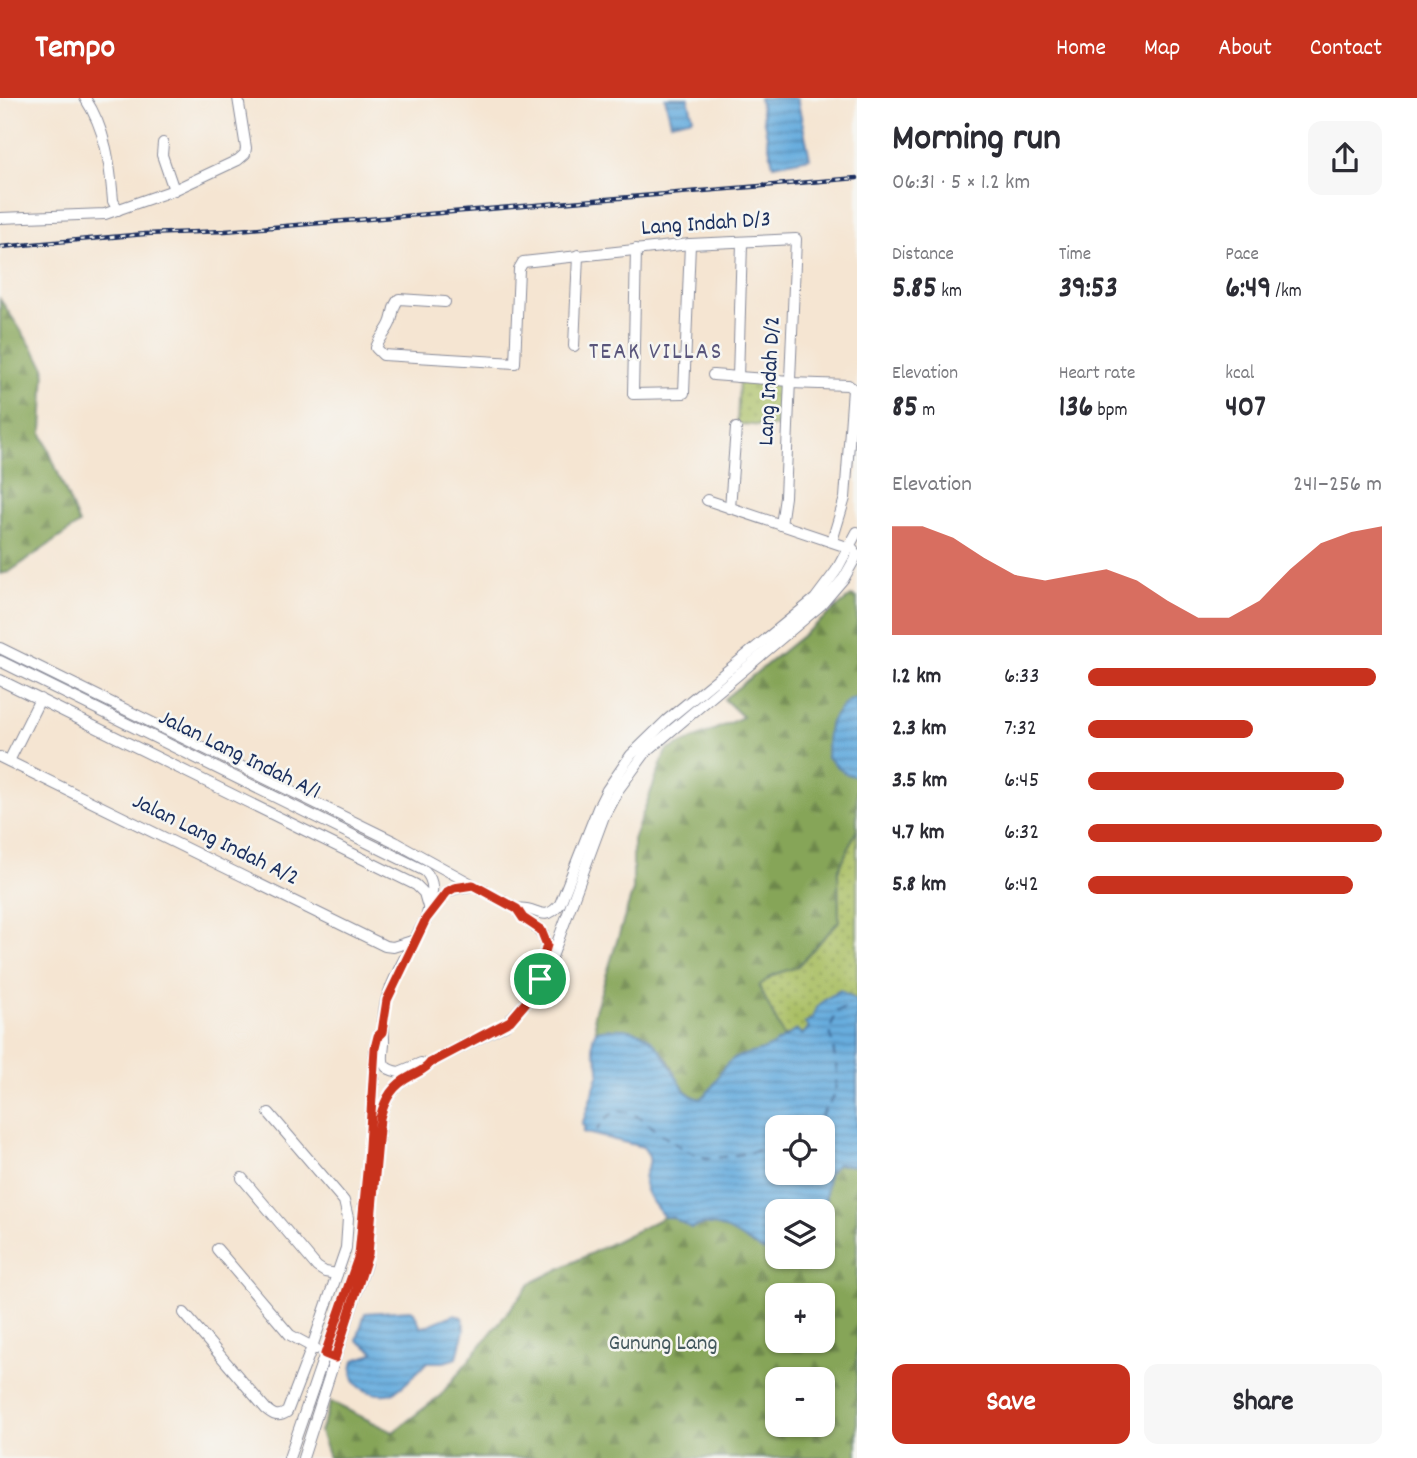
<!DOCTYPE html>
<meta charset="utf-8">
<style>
:root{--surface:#fff;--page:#f7f7f7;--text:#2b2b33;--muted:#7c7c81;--accent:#c8321e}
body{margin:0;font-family:Dekko,sans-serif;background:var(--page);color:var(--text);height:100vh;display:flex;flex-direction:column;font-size:26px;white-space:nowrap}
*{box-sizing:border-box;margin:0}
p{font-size:23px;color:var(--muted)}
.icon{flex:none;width:38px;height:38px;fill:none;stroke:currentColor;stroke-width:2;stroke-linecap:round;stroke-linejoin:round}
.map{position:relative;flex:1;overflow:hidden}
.side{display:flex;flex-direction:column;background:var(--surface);width:560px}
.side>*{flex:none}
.tools{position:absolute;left:765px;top:1017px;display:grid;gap:14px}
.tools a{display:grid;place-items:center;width:70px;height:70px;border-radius:14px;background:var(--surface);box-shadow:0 2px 5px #0004;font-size:35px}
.pin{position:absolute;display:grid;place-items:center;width:60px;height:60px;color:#fff;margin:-30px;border:4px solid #fff;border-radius:50%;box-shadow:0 2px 7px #0007}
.round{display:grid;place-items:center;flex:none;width:74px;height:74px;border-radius:14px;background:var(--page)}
.overview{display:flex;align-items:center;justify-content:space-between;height:119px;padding:0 35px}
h1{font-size:38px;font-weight:700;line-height:52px}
.figures{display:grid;grid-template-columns:repeat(3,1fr);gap:10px;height:119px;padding:7px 35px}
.figures div{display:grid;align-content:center}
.figures b{font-size:30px;font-weight:700}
.figures small{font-size:19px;font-weight:400}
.figures p{font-size:19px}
.chart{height:196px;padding:14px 35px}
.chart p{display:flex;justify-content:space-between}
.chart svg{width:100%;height:126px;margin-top:7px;fill:var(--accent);opacity:.7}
.action{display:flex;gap:14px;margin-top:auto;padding:14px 35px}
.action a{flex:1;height:80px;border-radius:14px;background:var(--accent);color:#fff;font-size:28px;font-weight:700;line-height:80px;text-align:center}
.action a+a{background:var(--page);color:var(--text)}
ul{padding:0 35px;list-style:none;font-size:23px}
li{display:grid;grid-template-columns:112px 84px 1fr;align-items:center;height:52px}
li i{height:18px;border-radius:9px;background:var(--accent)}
header{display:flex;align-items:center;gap:42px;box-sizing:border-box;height:98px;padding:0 35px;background:var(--accent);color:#fff}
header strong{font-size:33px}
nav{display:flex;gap:38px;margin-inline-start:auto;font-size:24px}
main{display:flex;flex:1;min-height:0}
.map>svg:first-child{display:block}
</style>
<header>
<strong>Tempo</strong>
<nav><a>Home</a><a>Map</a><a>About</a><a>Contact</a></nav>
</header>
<main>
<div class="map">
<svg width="857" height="1360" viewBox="0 0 857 1360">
<defs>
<pattern id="grass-dots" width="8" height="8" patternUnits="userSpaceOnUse" patternTransform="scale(1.75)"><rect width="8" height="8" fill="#a9be62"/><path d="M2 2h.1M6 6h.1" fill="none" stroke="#899b54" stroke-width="1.8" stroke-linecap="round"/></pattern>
<pattern id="forest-firs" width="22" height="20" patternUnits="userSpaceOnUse" patternTransform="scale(1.75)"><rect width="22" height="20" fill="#86a558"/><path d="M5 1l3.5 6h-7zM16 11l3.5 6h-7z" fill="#6d874c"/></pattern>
<pattern id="water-rules" width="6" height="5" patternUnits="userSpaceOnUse" patternTransform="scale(1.75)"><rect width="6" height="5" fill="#68adde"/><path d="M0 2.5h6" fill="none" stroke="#558db7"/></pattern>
</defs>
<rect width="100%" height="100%" fill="#f6f6f2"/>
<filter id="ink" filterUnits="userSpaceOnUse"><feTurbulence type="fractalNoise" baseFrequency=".0143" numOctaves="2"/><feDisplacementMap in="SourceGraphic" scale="14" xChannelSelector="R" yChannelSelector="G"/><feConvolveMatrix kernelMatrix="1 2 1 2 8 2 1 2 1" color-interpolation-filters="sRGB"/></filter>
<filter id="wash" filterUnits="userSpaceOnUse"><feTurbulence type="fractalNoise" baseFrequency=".00686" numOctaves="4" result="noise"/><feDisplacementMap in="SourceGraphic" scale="28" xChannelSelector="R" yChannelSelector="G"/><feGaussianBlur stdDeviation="1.57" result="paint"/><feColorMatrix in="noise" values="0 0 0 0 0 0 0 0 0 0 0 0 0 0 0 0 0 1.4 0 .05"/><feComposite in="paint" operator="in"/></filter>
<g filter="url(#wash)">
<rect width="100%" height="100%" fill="#f5e5d2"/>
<g fill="url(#grass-dots)" stroke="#627660" stroke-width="2">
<polygon points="739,283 785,286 783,329 737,326"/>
<polygon points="857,731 857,903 849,896 826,900 814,914 813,920 808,924 809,930 801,937 797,932 784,939 759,888 773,877 797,869 839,823 838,773"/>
</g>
<g fill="url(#forest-firs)" stroke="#506a5b" stroke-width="2" fill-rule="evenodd">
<polygon points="0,201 45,269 42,336 79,426 9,474 0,476"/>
<path d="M851 498 857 500V731L838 773 839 823 797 869 773 877 759 888 784 939C774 952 749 958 734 960L710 995 700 1001C673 993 677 966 663 956 649 947 617 939 600 932L596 933 594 916 633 792V742L666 653 743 619 724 601Z"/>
<path d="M837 1066 857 1068V1360H329L320 1334 331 1304 393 1334 440 1298 531 1185 664 1119H672L691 1130C713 1120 737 1133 753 1148L766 1141 770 1133 777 1131V1158H822L823 1114 826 1102V1085L828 1076ZM777 1197H822V1242H777ZM777 1281H822V1326H777Z"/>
</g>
<g fill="url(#water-rules)" stroke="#426e9e" stroke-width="2" fill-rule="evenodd">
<polygon points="665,0 688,0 693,20 671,25"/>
<polygon points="759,0 797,0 810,60 773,67"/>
<path d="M857 600V679L845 675 827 659C828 650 826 638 829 629 833 618 845 602 857 600Z"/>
<path d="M840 892 857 903V1068L837 1066 828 1076 824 1113H777V1131L770 1133 766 1141 769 1151 764 1153C740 1142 719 1117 691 1130L672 1119H664C656 1109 646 1098 644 1085 642 1069 658 1068 643 1049L583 1034 585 1028 582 1027 599 975C601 960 586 949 596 933 654 922 659 952 685 993L692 998 700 1001C717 990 718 970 732 962 738 957 754 955 763 952 776 946 785 939 797 932L802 937 809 930 805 925 813 920C815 905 830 899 840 892ZM777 1029H822V1074H777Z"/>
<path d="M411 1212 414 1214 421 1230 455 1216 463 1220 464 1232 457 1260 444 1264H427C418 1273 406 1288 394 1294 381 1300 356 1293 353 1278 351 1273 353 1267 354 1262L370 1257 374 1254 357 1242 365 1215Z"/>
</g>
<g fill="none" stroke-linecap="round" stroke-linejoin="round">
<g stroke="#325584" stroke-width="2" stroke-dasharray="9 7" stroke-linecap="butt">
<polyline points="808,1029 818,1022 835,997 837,973 830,931 837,913 849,909"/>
<path d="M596 1034C618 995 640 1020 665 1039 677 1047 689 1055 703 1059 716 1063 764 1052 777 1046"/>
</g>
</g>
</g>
<g filter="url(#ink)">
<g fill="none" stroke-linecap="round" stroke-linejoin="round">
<g stroke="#888a98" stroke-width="12">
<g id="minor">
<path d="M85 0C106 32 110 66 113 103L118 112"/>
<polyline points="163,45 162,57 174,92"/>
<polyline points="0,120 105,116 174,92 238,62 245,56 246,50 238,0"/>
<polyline points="636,151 633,296 684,295 690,146"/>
<path d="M445 204 399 201C392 209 394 214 391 223 388 233 379 240 376 250L383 257 515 265 519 171 523 164 690 146 796 141 785 399 781 427"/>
<polyline points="574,248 578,157"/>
<polyline points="713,277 790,283"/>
<polyline points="738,279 742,145"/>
<polyline points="790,285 848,287 853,291 845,400 832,443"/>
<polyline points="707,402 853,451"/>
<polyline points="730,410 736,330"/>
<path d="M0 550 395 744 517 811C536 807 543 827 560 806L598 710 607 692 631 657 667 622 815 501 836 473 857 434"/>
<path d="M0 563 425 773C439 788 429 803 426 821"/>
<polyline points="0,582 416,787 424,795 428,809"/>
<polyline points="0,659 385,848 393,849 415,842"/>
<polyline points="9,663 40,601"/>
<path d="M517 811C523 826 544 827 546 846 548 858 539 868 539 880"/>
<path d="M421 965 399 974C375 970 385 957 384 941 383 928 383 916 386 903 393 879 426 816 443 798 451 789 462 791 473 787"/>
<polyline points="242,1080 317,1169 325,1174 337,1176"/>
<polyline points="217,1151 290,1237 316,1251"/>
<path d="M184 1215 266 1311C273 1317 278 1320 287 1314L312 1249 346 1150 348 1120 344 1103 269 1015"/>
<polyline points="289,1360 359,1157 368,1064 375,950 378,938 382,934"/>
<path d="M303 1360 366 1165 380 1020C385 1000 393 988 411 978 418 974 425 972 430 965L505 927 528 902 539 881 546 875 604 718 618 692 646 654 821 507 844 480 857 457"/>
</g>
</g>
<use href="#minor" stroke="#fff" stroke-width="10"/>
<g stroke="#1b2f5e" stroke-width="4.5">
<polyline id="rail" points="0,149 145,136 225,133 857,80"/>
</g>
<use href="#rail" stroke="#f6f6f2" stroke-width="2" stroke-dasharray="5" stroke-linecap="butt"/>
</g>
</g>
<g fill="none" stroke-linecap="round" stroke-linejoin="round" filter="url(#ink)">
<g stroke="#fff" stroke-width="14">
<path id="route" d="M473 787 517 811 523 820 541 832 547 847 539 874 540 881 528 902 510 923 430 965C425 972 418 974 411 978 393 987 385 1000 380 1020L368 1156 335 1260 325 1256 359 1157 368 1064 375 950 378 938 382 934 387 902 426 821 447 794 454 790Z"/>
</g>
<use href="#route" stroke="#c8321e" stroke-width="9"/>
</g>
<g text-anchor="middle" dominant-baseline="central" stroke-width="5" stroke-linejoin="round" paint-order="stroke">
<g font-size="23" fill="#1b2f5e" stroke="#f6f6f2">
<text transform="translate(706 127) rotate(-4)">Lang Indah D/3</text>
<text transform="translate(771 283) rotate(-87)">Lang Indah D/2</text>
<text transform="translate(239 658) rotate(26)">Jalan Lang Indah A/1</text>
<text transform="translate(215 743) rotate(26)">Jalan Lang Indah A/2</text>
</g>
<g font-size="23" fill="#465a5f" stroke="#f6f6f2">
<text x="663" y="1246">Gunung Lang</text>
</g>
<g font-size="24" letter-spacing="2" fill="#59557b" stroke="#f6f6f2">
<text x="656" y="255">TEAK VILLAS</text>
</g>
</g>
</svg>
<div class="tools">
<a><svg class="icon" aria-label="locate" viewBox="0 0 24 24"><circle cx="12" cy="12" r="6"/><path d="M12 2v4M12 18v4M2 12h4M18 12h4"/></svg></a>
<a><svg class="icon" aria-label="layers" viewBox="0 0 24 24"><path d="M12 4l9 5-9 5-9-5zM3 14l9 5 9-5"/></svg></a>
<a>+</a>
<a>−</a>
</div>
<div class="pin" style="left:540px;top:881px;background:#1e9e55"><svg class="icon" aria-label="arrive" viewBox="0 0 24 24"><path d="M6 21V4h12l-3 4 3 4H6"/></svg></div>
</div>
<section class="side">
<div class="overview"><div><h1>Morning run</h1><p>06:31 · 5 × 1.2 km</p></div><a class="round"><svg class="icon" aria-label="share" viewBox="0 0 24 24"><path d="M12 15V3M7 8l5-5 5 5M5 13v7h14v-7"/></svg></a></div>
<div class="figures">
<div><p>Distance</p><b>5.85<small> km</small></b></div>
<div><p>Time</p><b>39:53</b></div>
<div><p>Pace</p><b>6:49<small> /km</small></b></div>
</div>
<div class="figures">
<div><p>Elevation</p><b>85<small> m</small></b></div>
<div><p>Heart rate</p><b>136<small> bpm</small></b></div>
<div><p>kcal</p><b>407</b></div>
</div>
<div class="chart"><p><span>Elevation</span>241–256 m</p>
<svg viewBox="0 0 160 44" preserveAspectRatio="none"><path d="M0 44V6L10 6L20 10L30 17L40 23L50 25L60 23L70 21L80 25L90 32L100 38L110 38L120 32L130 21L140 12L150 8L160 6V44z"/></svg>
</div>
<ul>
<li><b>1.2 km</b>6:33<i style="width:98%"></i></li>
<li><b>2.3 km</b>7:32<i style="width:56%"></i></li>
<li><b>3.5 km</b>6:45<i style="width:87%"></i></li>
<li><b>4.7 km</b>6:32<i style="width:100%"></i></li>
<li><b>5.8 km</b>6:42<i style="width:90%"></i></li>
</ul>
<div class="action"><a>Save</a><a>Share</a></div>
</section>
</main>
